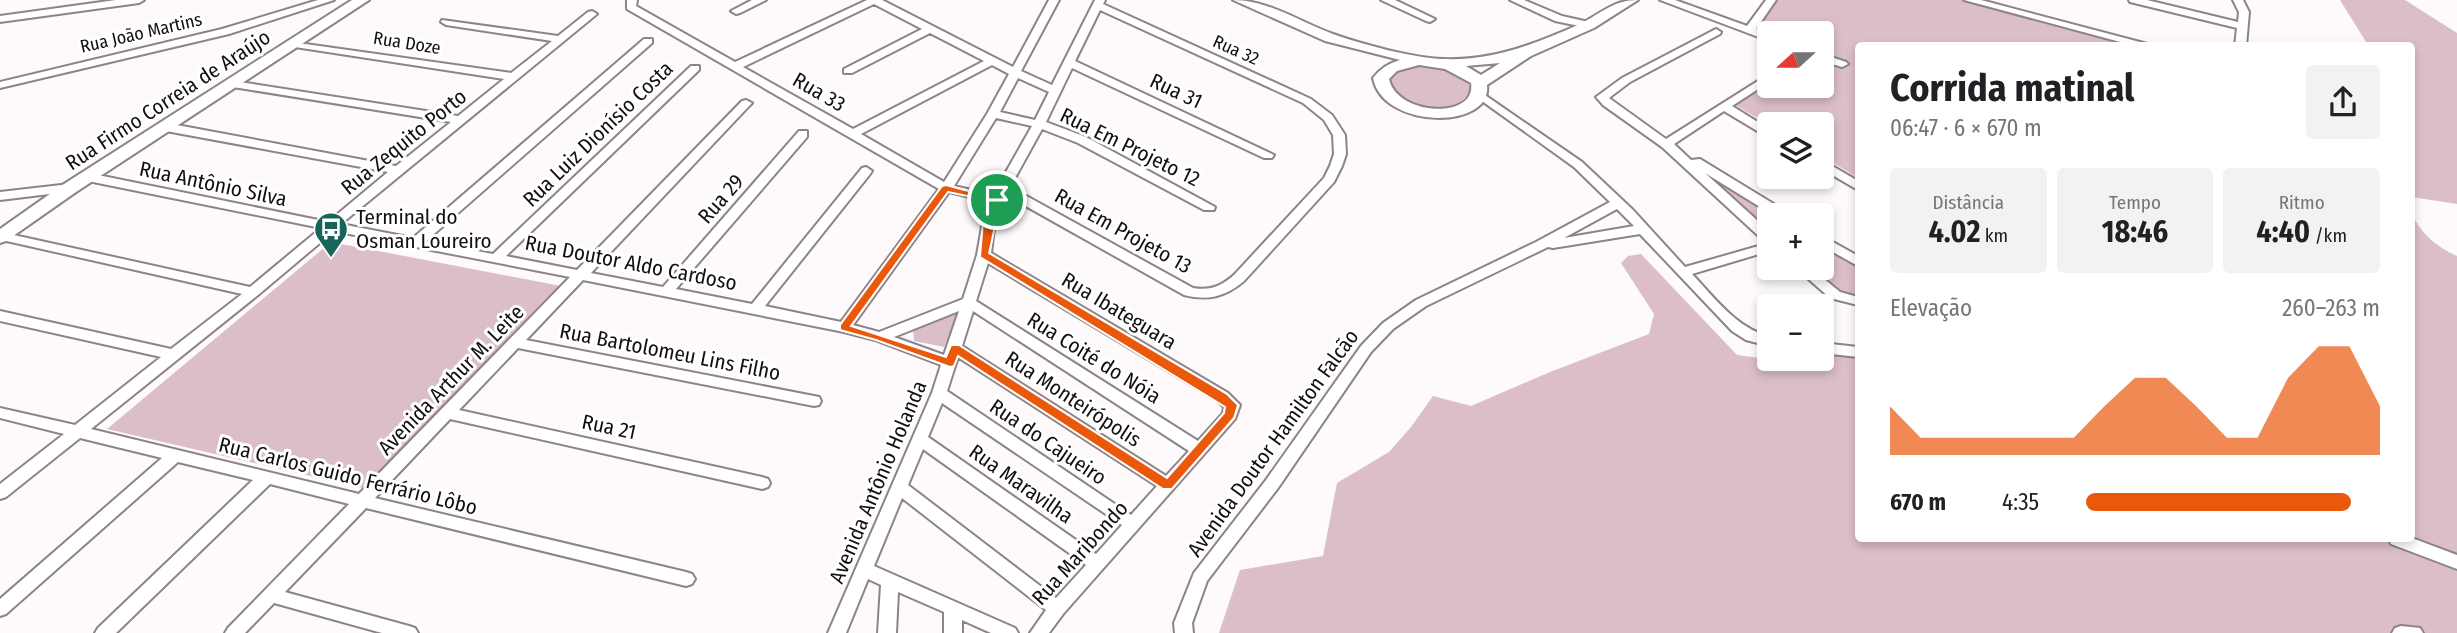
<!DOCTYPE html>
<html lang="pt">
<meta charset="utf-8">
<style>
:root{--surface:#fff;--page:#f2f2f2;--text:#202124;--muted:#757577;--accent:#ea580c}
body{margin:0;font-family:"Fira Sans Condensed",sans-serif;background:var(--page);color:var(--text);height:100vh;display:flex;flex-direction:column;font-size:26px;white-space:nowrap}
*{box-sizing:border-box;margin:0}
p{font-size:23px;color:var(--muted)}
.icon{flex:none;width:38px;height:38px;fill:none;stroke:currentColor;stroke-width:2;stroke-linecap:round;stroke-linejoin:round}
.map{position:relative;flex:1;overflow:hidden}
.details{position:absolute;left:1855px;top:42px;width:560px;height:500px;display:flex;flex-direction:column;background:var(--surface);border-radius:7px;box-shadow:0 4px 10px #0003}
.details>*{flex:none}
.needle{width:46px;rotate:249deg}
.tools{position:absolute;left:1757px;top:21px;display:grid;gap:14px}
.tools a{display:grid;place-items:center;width:77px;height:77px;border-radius:7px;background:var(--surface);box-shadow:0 4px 10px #0003;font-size:35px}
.pin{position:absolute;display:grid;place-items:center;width:60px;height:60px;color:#fff;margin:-30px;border:4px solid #fff;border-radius:50%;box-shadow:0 2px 7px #0007}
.round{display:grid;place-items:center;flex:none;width:74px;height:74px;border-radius:7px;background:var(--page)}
.overview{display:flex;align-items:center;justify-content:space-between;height:119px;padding:0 35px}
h1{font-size:38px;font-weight:700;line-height:52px}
.figures{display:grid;grid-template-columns:repeat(3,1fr);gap:10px;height:119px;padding:7px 35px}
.figures div{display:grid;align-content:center;border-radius:7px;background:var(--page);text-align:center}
.figures b{font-size:30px;font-weight:700}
.figures small{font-size:19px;font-weight:400}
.figures p{font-size:19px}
.chart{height:196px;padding:14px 35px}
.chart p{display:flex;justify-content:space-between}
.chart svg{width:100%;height:126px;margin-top:7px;fill:var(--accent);opacity:.7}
ul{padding:0 35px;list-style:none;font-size:23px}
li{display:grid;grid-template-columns:112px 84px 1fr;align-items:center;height:52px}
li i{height:18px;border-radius:9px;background:var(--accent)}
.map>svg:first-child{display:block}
</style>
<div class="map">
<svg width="2457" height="633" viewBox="0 0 2457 633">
<rect width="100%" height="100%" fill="#fef9fb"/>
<g fill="#dbbec9">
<polygon points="1778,0 1963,0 2145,45 1858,46 1858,178 1822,156 1822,124 1769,125 1737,106 1737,102 1769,83 1769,86 1822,86 1822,62 1841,61 1822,53 1822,33 1769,34 1757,29"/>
<polygon points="2340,0 2405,0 2457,33 2457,204 2412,197 2412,46 2368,45"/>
<path d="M1413 65C1435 66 1461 66 1471 88 1462 113 1421 114 1401 101 1395 97 1391 89 1387 83L1391 75Z"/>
<polygon points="1700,168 1777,215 1769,215 1769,230"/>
<path d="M2412 214C2421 234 2437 247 2457 256V633H1219L1240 570 1323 556 1337 483 1389 452 1411 427 1433 396 1471 406 1550 372 1649 334 1654 314 1621 263 1628 256 1641 254 1737 355 1775 360 1822 359V355L1858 351V539H2412Z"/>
<polygon points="331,242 561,286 367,489 107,429"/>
<polygon points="1822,243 1858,265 1858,296 1841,294 1811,268 1822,268"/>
<polygon points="959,311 944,347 914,341 913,328"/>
</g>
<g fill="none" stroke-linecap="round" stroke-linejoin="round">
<g stroke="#8e8387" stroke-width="4">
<g id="street">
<polygon points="116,0 144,0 139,3 0,22 0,16"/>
<polygon points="318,0 334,0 229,34 0,88 0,82 222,29"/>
<path d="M627 0H637L636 6 735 62 867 0H882L1013 67 1049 0H1059L1021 71 1052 85 1095 0H1105L1103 4 1311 99 1332 115 1345 135 1346 154 1342 166 1334 182 1244 281C1225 297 1208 301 1184 295L1006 195 995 221 991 253 1228 393 1240 405 1235 419 1063 614 1049 633H1030L1046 610 902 498 874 566 1015 628 1018 633H991L962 620V633H944V612L898 592 896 633H878L881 585 868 579 846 633H828L932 393 941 365 875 340 844 332 583 280 526 340 814 396 819 397 821 401 819 405 814 406 518 348 459 410 762 477 768 479 770 483 768 487 762 489 450 419 375 498 686 572 692 574 695 579 692 584 686 586 366 508 285 592 409 626 415 628 418 633H382L274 603 245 633H225L228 628 349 504 270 484 116 633H95L98 628 253 480 178 462 6 614 0 616V599L162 458 80 438 6 497 0 499V484L64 434 0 418V408L75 425 161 357 0 321V311L171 349 242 294 2 240H0V232L250 287 321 228 88 181 82 177 88 173 328 222 388 172 166 131 160 127 166 123 396 166 451 122 233 87 227 84 233 81 458 116 504 79 295 47 291 46V42L511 73 552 41 446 25 441 22 442 20 558 36 588 12 592 11 597 14 341 224 413 238 644 39H652V43L426 241 493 254 691 66H699V70L506 256 577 270 742 101 746 100 752 103 750 105 591 273 663 287 799 131H807V137L676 289 752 304 862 168 866 167 872 171 870 174 765 306 841 322 939 189 627 9ZM874 4 922 29 844 69V73H852L930 33 984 61 853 129 743 67ZM1100 10 1303 103 1324 120 1333 135 1334 154 1330 166 1324 178 1234 275C1221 286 1211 291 1193 288L1010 187 1042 129 1078 143 1204 210H1214L1215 207 1086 137 1046 122 1072 68 1264 158H1272L1274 155 1075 61ZM992 65 1009 74 987 114 944 182 861 134ZM1018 78 1049 92 1035 120 1000 112ZM996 118 1032 126 993 195 954 186ZM949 192 990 202 983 221 977 255 963 299 879 332 853 325ZM334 231 570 277 359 494 91 429 258 295ZM988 263 1218 401 1224 407 1223 413 1198 441 976 301ZM959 311 944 355 894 337ZM973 311 1189 451 1166 476 962 346ZM958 357 1157 486 1131 515 947 391ZM942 403 1122 525 1096 554 928 437ZM923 449 1086 565 1056 598 908 485Z"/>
<polygon points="752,0 766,0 740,13 736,14 731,11"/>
<polygon points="1381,0 1395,0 1435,19 1430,22 1426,21"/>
<polygon points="1510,0 1524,0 1562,16 1593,23 1594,25 1589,28 1555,21"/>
<polygon points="1660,0 1675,0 1747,26 1766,0 1776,0 1756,29 1769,34 1769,41"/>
<polygon points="1964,0 1981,0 2155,46 2135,46"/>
<polygon points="2129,0 2147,0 2238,22 2239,12 2233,0 2243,0 2249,12 2246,46 2235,46 2237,28 2130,2"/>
<polygon points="1716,29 1721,32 1720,34 1630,82 1609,98 1666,139 1769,74 1769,82 1732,106 1769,129 1769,138 1724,111 1674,144 1691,160 1700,159 1787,212 1788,215 1773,215 1705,173 1769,231 1769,242 1764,241 1662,147 1603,105 1596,97 1622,78"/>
<polygon points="1822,54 1846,62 1848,64 1842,67 1822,61"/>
<path d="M1479 91 1582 162 1633 210 1685 267 1769 243V251L1692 274C1714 297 1737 329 1769 336V346L1746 340 1732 331 1640 234 1553 248 1548 247 1426 306 1393 329 1371 352 1278 488 1207 581 1192 623 1193 633H1175L1174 623 1194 573 1266 480 1361 346 1383 323 1416 300 1536 242 1610 202 1574 167 1475 96 1473 94ZM1617 209 1634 226 1564 238Z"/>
<polygon points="1822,160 1858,181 1858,190 1822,169"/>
<polygon points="70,184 74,185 76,188 74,191 0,200 0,192"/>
<polygon points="1822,236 1858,256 1858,266 1822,246"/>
<polygon points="1796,268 1811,268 1840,292 1858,297 1858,305 1830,298"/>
<polygon points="1822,343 1858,347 1858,357 1822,353"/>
<polygon points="2412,538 2457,555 2457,569 2391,544 2389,539"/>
<polygon points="2401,626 2420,628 2423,633 2392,633 2395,628"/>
</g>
</g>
<g stroke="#8e8387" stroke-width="4">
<g id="secondary">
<polygon points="352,0 369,0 76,192 6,241 0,243 0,229 64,184"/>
<path d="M1233 0C1268 0 1300 22 1333 34 1361 44 1413 58 1443 59 1493 61 1535 44 1580 24 1602 13 1613 0 1638 0L1594 28 1531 56 1487 85C1493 130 1383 130 1373 78 1381 68 1388 64 1400 60L1325 41ZM1500 63 1481 75 1466 66ZM1419 65 1445 69 1471 83C1477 120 1397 116 1389 79L1397 71Z"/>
</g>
</g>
<use href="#street" fill="#fff" fill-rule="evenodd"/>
<use href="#secondary" fill="#fff" fill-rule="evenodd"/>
</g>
<path fill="#ea580c" stroke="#fff" stroke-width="2" fill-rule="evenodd" d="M946 185 1002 200C995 218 994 235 989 253L1227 394 1238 405 1234 418 1172 489H1163L958 356 954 366 950 367 876 340 840 330V325L942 186ZM948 192 991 201 983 221 980 257 1225 407 1224 413 1167 478 959 345H951L946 357 851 326Z"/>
<defs>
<g id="bus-pin" transform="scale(1.75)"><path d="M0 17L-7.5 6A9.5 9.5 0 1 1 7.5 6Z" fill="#196359" stroke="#fff"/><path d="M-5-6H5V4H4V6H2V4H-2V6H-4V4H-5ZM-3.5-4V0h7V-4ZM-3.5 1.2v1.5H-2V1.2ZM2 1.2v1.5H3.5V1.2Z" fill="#fff"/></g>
</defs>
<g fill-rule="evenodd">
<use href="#bus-pin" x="331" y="229"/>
</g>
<g text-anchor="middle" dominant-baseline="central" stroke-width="6" stroke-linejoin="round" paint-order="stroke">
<g font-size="18" fill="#120f10" stroke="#fff">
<text transform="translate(141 33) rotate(-13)">Rua João Martins</text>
<text transform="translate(407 43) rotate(9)">Rua Doze</text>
<text transform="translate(1236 50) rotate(24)">Rua 32</text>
</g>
<g font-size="21" fill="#120f10" stroke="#fff">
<text transform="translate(1176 91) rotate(25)">Rua 31</text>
<text transform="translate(819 92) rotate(30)">Rua 33</text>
<text transform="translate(168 100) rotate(-33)">Rua Firmo Correia de Araújo</text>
<text transform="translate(598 134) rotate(-44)">Rua Luiz Dionísio Costa</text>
<text transform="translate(404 142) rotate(-39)">Rua Zequito Porto</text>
<text transform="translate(1130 147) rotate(26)">Rua Em Projeto 12</text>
<text transform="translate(213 184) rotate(12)">Rua Antônio Silva</text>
<text transform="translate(721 199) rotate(-49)">Rua 29</text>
<text transform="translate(1123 231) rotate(29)">Rua Em Projeto 13</text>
<text transform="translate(631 263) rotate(11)">Rua Doutor Aldo Cardoso</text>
<text transform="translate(1119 311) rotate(31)">Rua Ibateguara</text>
<text transform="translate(670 352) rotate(11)">Rua Bartolomeu Lins Filho</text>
<text transform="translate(1094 358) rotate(32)">Rua Coité do Nóia</text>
<text transform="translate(451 380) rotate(-46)">Avenida Arthur M. Leite</text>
<text transform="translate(1073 399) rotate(33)">Rua Monteirópolis</text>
<text transform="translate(609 427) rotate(12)">Rua 21</text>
<text transform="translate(1048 442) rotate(34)">Rua do Cajueiro</text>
<text transform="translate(1273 443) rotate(-54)">Avenida Doutor Hamilton Falcão</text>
<text transform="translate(348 476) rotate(14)">Rua Carlos Guido Ferrário Lôbo</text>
<text transform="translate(878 482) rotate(-67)">Avenida Antônio Holanda</text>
<text transform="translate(1021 484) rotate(35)">Rua Maravilha</text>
<text transform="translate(1080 553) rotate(-48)">Rua Maribondo</text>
</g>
<g font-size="21" fill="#120f10" stroke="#fff" text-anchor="start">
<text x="356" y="217">Terminal do<tspan x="356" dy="24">Osman Loureiro</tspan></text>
</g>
</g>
</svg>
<div class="tools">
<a><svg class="needle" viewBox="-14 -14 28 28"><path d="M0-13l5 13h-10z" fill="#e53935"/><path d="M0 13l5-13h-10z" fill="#757577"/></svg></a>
<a><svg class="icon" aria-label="layers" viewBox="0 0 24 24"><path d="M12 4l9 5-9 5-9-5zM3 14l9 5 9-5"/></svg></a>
<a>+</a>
<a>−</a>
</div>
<div class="pin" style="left:997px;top:200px;background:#1e9e55"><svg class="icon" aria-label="arrive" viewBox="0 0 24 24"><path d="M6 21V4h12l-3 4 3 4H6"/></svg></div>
<section class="details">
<div class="overview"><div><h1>Corrida matinal</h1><p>06:47 · 6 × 670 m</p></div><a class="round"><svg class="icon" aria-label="share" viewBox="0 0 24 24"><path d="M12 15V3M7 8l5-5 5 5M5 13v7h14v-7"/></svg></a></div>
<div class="figures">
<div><p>Distância</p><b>4.02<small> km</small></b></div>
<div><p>Tempo</p><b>18:46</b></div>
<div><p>Ritmo</p><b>4:40<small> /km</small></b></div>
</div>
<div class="chart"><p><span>Elevação</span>260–263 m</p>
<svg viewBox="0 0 160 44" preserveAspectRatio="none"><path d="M0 44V27L10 38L20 38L30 38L40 38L50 38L60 38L70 27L80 17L90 17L100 27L110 38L120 38L130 17L140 6L150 6L160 27V44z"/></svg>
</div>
<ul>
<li><b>670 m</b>4:35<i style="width:90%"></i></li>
</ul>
</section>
</div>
